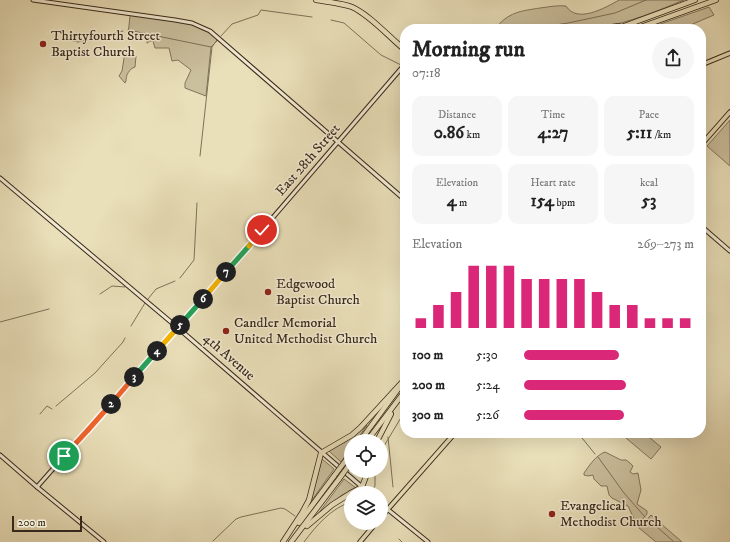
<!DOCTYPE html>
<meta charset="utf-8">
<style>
:root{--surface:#fff;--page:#f6f6f6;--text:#222;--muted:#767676;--accent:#db2777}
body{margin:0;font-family:"IM FELL DW Pica",serif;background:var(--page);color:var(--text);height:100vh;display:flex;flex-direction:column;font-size:15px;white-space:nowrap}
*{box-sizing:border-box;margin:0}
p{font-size:13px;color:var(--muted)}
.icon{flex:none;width:22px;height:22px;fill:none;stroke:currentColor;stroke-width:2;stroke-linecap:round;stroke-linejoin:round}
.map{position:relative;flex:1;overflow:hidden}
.details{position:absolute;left:400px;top:24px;width:306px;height:414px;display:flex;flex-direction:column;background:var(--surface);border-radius:16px;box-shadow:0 4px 16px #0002}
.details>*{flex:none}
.tools{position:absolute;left:344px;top:434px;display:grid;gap:8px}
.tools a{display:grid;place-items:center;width:44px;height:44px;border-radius:50%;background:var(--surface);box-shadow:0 4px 16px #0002;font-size:20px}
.scale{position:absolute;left:12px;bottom:10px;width:70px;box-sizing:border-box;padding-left:4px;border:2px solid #39291a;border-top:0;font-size:11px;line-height:14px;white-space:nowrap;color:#39291a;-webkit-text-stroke:3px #f1ead2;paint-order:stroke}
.pin{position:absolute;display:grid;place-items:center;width:34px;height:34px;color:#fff;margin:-17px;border:2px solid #fff;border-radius:50%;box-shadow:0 1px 4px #0007}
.km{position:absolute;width:20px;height:20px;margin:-10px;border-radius:50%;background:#222;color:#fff;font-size:11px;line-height:20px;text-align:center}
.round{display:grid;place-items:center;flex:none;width:42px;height:42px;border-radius:21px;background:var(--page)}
.overview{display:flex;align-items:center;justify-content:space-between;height:68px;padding:0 12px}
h1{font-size:22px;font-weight:700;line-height:30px}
.figures{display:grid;grid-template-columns:repeat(3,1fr);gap:6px;height:68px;padding:4px 12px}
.figures div{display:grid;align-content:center;border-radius:10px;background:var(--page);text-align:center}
.figures b{font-size:17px;font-weight:700}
.figures small{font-size:11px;font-weight:400}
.figures p{font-size:11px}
.chart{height:112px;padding:8px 12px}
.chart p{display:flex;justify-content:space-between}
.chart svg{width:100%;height:72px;margin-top:4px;stroke:var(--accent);stroke-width:6}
ul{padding:0 12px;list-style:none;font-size:13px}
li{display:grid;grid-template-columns:64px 48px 1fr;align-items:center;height:30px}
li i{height:10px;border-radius:5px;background:var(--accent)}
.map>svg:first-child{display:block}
</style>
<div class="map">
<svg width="730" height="542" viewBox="0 0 730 542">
<rect width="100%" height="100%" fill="#e9dfb9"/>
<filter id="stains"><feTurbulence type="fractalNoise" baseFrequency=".005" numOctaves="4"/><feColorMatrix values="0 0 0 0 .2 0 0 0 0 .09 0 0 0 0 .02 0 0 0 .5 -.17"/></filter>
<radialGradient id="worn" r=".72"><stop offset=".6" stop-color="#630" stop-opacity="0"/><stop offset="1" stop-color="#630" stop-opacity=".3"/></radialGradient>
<g fill="#cbc09e" stroke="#82745c">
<path d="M619 0H684C659 10 629 23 602 27 568 32 530 29 495 29 508 12 521 11 540 8 549 7 557 5 566 6 577 24 605 8 619 0Z"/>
<polygon points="709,7 714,15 681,29 646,29"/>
<path d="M131 15C159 18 196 19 219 39L211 47 206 96 185 88V83L191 70 178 60 172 61 169 48H155L153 41H148V43H147V40L134 34 133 36 128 35 130 16Z"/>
<path d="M125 52 127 53V55L136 56 135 67C129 69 126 75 126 81L125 83 119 76 122 71Z"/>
<polygon points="730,120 730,166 707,146"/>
<polygon points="367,425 356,441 351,441 351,448 341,462 329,451 345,442"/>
<polygon points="620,433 644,433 661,447 651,459"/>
<path d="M605 452 621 460H626L630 463 633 466 630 472 633 474 638 473 641 490 637 504 647 511V514L640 522 637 523 635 521 628 506 612 498 609 495 607 486H601L594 479 593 475 588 476 584 475V473C589 466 596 455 605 452Z"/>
<polygon points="322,459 334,469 312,500 311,500"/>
<polygon points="344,479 356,488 342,495 318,514"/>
<polygon points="651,515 682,542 656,542 639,528"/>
</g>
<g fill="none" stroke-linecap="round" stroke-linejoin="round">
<g stroke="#7f7159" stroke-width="1">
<polyline points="331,20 344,23 381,55 401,65"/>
<polyline points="515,29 529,25 549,26 568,23 615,13 646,0"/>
<polyline points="128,30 211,47"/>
<polyline points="221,36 232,24 258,15 261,10 312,17"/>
<polyline points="64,39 78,42 123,31"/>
<polyline points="200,156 212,47 217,40"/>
<polyline points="180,278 194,260 197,203"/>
<polyline points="100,294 112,286 125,287"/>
<polyline points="148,299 156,289 175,281"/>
<polyline points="0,322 49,309"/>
<polyline points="131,326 145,303"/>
<polyline points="56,406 95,373 123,342 125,338"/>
<polyline points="40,414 47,406 52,409"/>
<polyline points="578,433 595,454"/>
<polyline points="388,437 393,487"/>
<polyline points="381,451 405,411"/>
<polyline points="598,457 624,493 645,517"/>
<polyline points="370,493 375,486 375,471"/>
<polyline points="648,519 673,541"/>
<polyline points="399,539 402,542"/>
<polyline points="213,541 236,519 241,517 281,508 285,509 295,516"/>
<path d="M304 542C316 526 331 508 351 502"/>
</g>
<g stroke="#39291a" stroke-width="5">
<g id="secondary">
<polyline points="33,0 175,20 192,23 210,31 405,200"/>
<polyline points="0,178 178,328 369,493"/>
<polyline points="701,226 730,251"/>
<polyline points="0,455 37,487 104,542"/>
<polyline points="37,487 201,301 405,64"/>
<polyline points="381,504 428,542"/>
</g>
</g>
<g stroke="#39291a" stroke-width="5.5">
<g id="primary">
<polyline points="701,65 730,53"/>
<polyline points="701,145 730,112"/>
<polyline points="381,517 455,433"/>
<polyline points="360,542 376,523"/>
</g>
</g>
<g stroke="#39291a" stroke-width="6">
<g id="highway">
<path d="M316 0C328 2 341 3 352 7 370 15 390 38 405 50"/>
<polyline points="597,29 619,26"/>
<polyline points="616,29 695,0"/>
<polyline points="635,29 716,0"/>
<polyline points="360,441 399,388"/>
<polyline points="367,441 405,391"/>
<polyline points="377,441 391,414"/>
<polyline points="346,460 351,453"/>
<polyline points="351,493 362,487 368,471"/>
<polyline points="299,523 334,476"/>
<polyline points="307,526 332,505 351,493"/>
<polyline points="283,542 302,513 309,500 321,453 352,435 360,428 405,379"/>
<polyline points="291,542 339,479"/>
</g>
</g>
<use href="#secondary" stroke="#f1ead2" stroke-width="3"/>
<use href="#primary" stroke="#e9dfb9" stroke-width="3.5"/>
<use href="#highway" stroke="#e9dfb9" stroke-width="4.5"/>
<g stroke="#39291a" stroke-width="6" stroke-linecap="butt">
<g id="highway-bridge">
<polyline points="334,476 346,460"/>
<polyline points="339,479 350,464"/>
</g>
</g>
<use href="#highway-bridge" stroke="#e9dfb9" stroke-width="4.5"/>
</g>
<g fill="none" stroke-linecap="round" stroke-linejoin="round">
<g stroke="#fff" stroke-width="8">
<polyline id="split-1" points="64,456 88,430"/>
</g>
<g stroke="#fff" stroke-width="8">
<polyline id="split-2" points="88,430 111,404"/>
</g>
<g stroke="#fff" stroke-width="8">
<polyline id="split-3" points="111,404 134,377"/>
</g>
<g stroke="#fff" stroke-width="8">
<polyline id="split-4" points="134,377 157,351"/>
</g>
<g stroke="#fff" stroke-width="8">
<polyline id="split-5" points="157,351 180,325"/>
</g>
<g stroke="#fff" stroke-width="8">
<polyline id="split-6" points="180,325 203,299"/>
</g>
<g stroke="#fff" stroke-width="8">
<polyline id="split-7" points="203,299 226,272"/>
</g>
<g stroke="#fff" stroke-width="8">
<polyline id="split-8" points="226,272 249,246"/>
</g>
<g stroke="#fff" stroke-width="8">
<polyline id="split-9" points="249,246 262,230"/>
</g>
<use href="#split-1" stroke="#f0652b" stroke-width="5"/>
<use href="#split-2" stroke="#f0652b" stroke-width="5"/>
<use href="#split-3" stroke="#f0652b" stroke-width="5"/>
<use href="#split-4" stroke="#22a559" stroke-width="5"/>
<use href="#split-5" stroke="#f5b400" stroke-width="5"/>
<use href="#split-6" stroke="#22a559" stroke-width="5"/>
<use href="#split-7" stroke="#f5b400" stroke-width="5"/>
<use href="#split-8" stroke="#22a559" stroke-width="5"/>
<use href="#split-9" stroke="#f5b400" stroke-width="5"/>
</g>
<g fill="#8f2418" stroke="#f1ead2" stroke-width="1.5">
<circle cx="43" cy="44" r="4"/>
<circle cx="268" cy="292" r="4"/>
<circle cx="226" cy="331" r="4"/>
<circle cx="552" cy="514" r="4"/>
</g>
<g text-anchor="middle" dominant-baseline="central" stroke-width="3" stroke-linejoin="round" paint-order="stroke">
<g font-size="14" fill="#39291a" stroke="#f1ead2" text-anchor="start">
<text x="51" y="36">Thirtyfourth Street<tspan x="51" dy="16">Baptist Church</tspan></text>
<text x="276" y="284">Edgewood<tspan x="276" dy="16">Baptist Church</tspan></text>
<text x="234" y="323">Candler Memorial<tspan x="234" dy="16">United Methodist Church</tspan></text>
<text x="560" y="506">Evangelical<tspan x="560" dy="16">Methodist Church</tspan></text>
</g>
<g font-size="14" fill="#39291a" stroke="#f1ead2">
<text transform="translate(308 160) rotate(-49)">East 28th Street</text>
<text transform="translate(229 357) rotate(41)">4th Avenue</text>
</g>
</g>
<rect width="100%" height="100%" filter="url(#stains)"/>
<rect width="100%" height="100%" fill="url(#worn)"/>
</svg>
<div class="tools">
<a><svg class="icon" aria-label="locate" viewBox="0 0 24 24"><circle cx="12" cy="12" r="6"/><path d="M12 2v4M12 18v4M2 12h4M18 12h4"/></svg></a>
<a><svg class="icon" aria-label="layers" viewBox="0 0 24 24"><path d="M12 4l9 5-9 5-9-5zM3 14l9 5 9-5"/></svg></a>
</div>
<div class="scale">200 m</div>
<div class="pin" style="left:64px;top:456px;background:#1e9e55"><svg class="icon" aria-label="arrive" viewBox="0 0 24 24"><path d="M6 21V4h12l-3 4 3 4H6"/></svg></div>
<div class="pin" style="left:262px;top:230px;background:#d93025"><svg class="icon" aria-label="check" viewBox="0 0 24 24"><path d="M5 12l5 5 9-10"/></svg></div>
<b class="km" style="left:111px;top:404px">2</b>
<b class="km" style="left:134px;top:377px">3</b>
<b class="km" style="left:157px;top:351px">4</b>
<b class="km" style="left:180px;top:325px">5</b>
<b class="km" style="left:203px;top:299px">6</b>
<b class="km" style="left:226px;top:272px">7</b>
<section class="details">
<div class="overview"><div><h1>Morning run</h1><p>07:18</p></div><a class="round"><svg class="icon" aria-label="share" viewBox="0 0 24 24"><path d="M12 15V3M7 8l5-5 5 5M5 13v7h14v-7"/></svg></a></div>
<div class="figures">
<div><p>Distance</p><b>0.86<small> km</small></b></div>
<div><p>Time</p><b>4:27</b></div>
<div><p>Pace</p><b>5:11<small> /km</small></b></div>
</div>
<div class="figures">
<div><p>Elevation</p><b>4<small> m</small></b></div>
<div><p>Heart rate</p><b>154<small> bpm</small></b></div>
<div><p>kcal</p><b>53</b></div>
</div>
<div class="chart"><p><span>Elevation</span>269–273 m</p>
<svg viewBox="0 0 160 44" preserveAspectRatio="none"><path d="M5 44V38M15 44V30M25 44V22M35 44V6M45 44V6M55 44V6M65 44V14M75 44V14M85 44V14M95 44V14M105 44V22M115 44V30M125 44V30M135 44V38M145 44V38M155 44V38"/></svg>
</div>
<ul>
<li><b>100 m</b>5:30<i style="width:56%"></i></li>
<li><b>200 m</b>5:24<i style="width:60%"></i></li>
<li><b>300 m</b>5:26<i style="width:59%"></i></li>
</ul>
</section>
</div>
